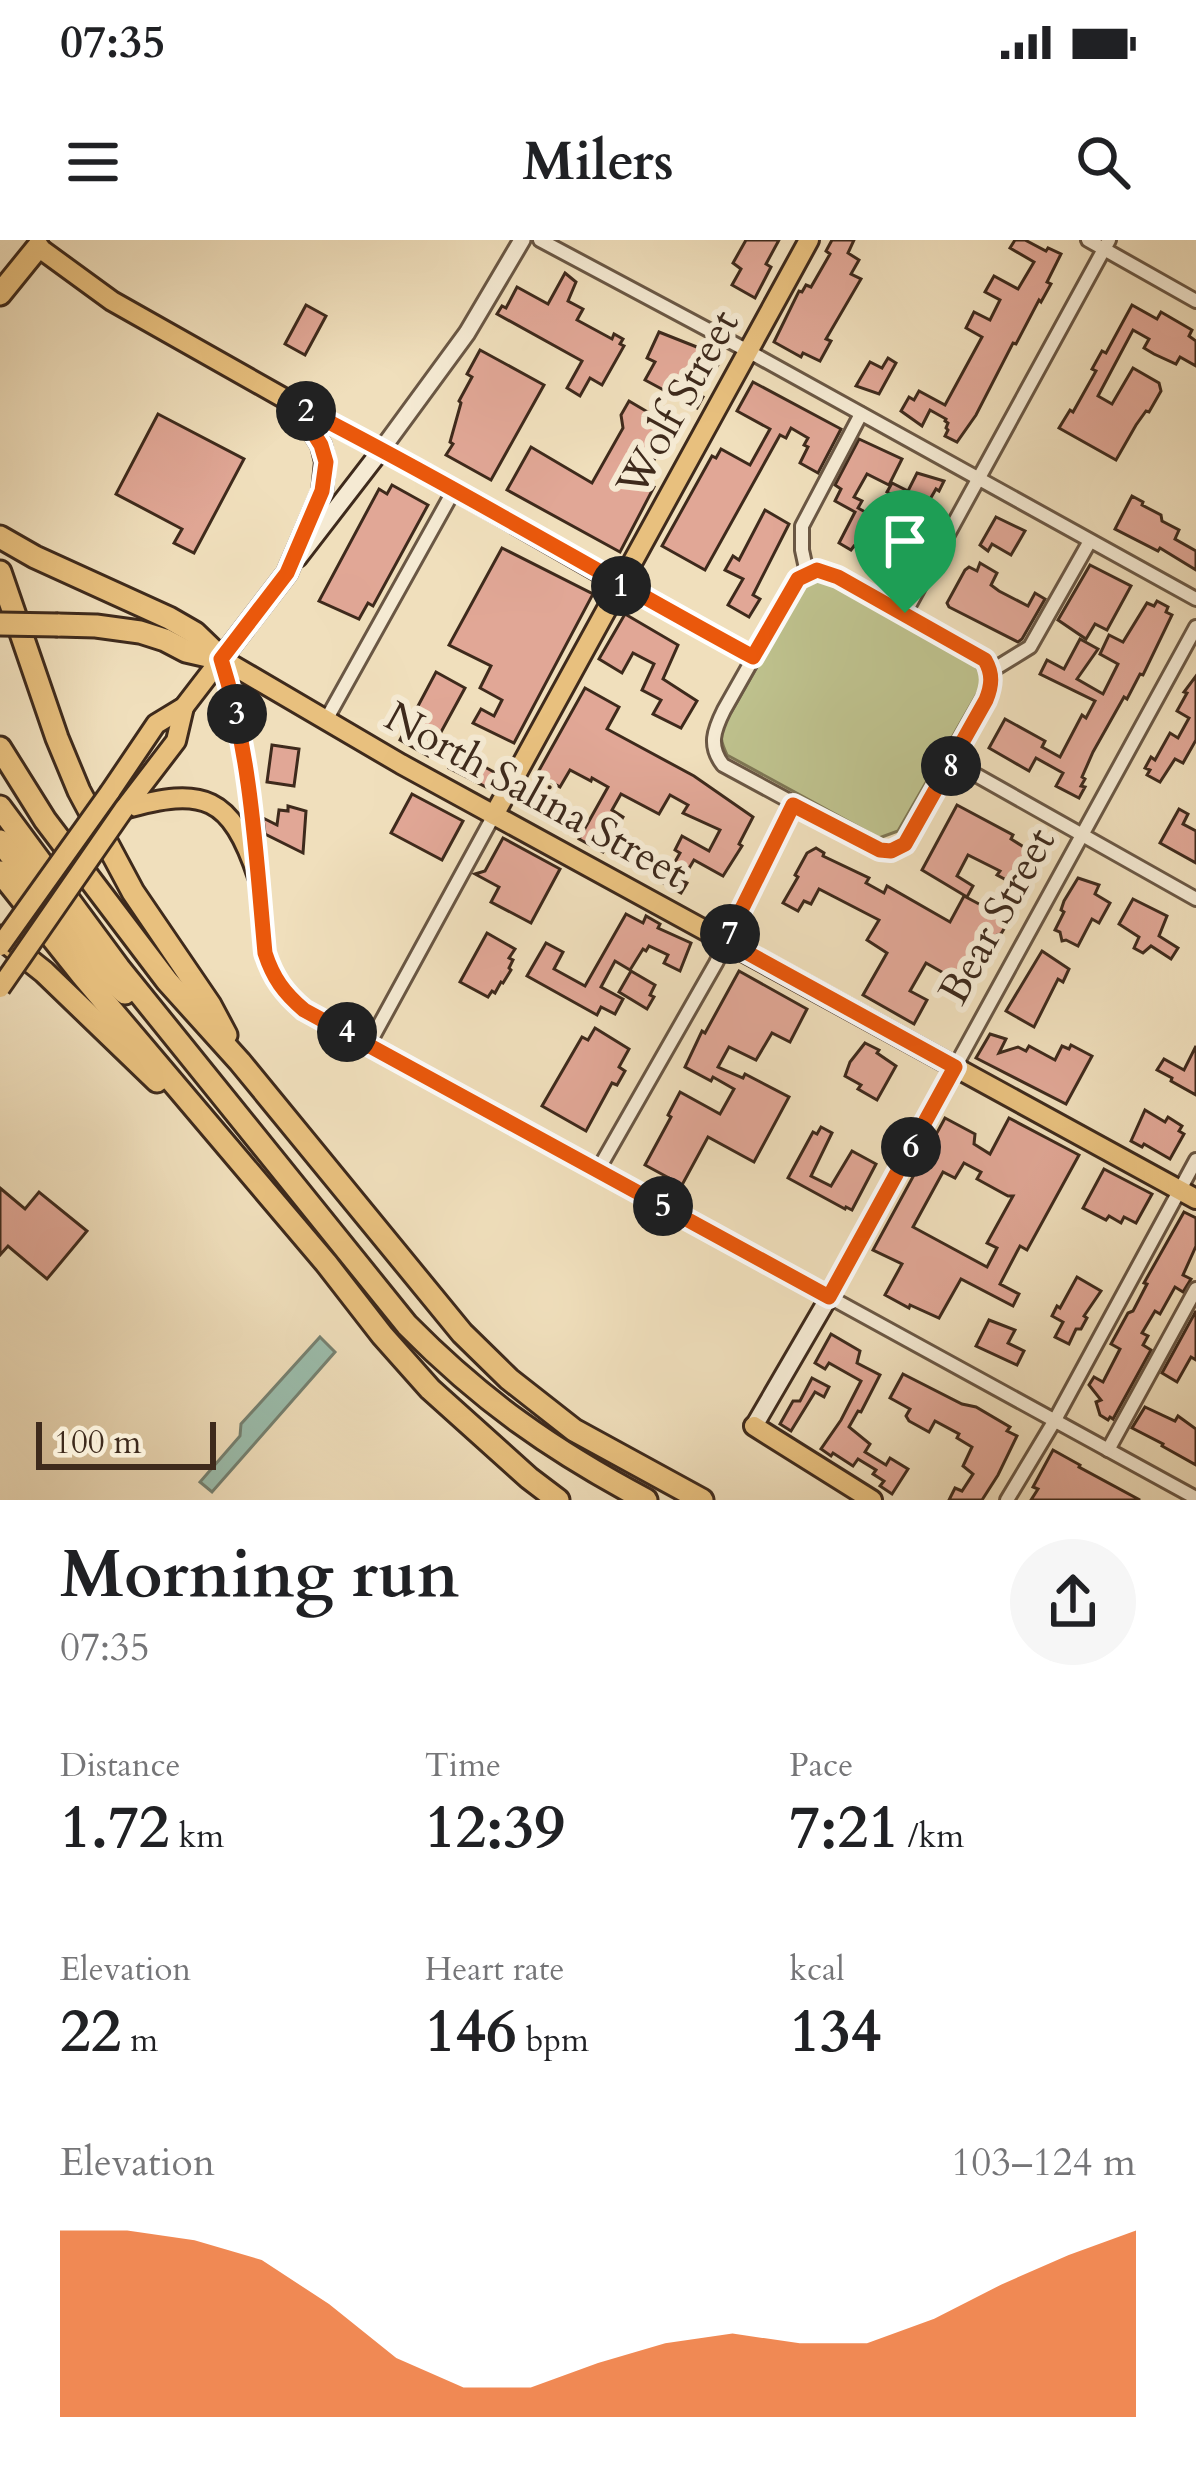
<!DOCTYPE html>
<meta charset="utf-8">
<style>
:root{--surface:#fff;--page:#f6f6f6;--text:#202124;--muted:#757577;--accent:#ea580c}
body{margin:0;font-family:Cardo,serif;background:var(--page);color:var(--text);height:100vh;display:flex;flex-direction:column;font-size:45px;white-space:nowrap}
*{box-sizing:border-box;margin:0}
p{font-size:39px;color:var(--muted)}
.icon{flex:none;width:66px;height:66px;fill:none;stroke:currentColor;stroke-width:2;stroke-linecap:round;stroke-linejoin:round}
.map{position:relative;height:1260px;overflow:hidden}
.details{display:flex;flex-direction:column;background:var(--surface);flex:1}
.details>*{flex:none}
.scale{position:absolute;left:36px;bottom:30px;width:180px;box-sizing:border-box;padding-left:12px;border:6px solid #3e2a1c;border-top:0;font-size:33px;line-height:42px;white-space:nowrap;color:#3e2a1c;-webkit-text-stroke:9px #f5ead3;paint-order:stroke}
.pin{position:absolute;display:grid;place-items:center;width:102px;height:102px;color:#fff;margin:-123px -51px;border-radius:50% 50% 50% 0;rotate:-45deg;box-shadow:0 0 12px #0007}
.pin .icon{rotate:45deg}
.km{position:absolute;width:60px;height:60px;margin:-30px;border-radius:50%;background:#222;color:#fff;font-size:33px;line-height:60px;text-align:center}
.round{display:grid;place-items:center;flex:none;width:126px;height:126px;border-radius:63px;background:var(--page)}
.head{display:flex;align-items:center;justify-content:space-between;height:204px;padding:0 60px}
h1{font-size:66px;font-weight:700;line-height:90px}
.stats{display:grid;grid-template-columns:repeat(3,1fr);gap:18px;height:204px;padding:12px 60px}
.stats div{display:grid;align-content:center}
.stats b{font-size:60px;font-weight:700}
.stats small{font-size:33px;font-weight:400}
.stats p{font-size:33px}
.chart{height:336px;padding:24px 60px}
.chart p{display:flex;justify-content:space-between}
.chart svg{width:100%;height:216px;margin-top:12px;fill:var(--accent);opacity:.7}
.status{display:flex;justify-content:space-between;align-items:center;height:84px;padding:0 60px;background:var(--surface);direction:ltr}
.status svg{height:33px;fill:currentColor}
header{display:flex;justify-content:space-between;align-items:center;height:156px;padding:0 60px;background:var(--surface);font-size:54px;font-weight:700}
.map>svg:first-child{display:block}
</style>
<div class="status"><b>07:35</b><svg viewBox="0 0 49 12"><path d="M0 12V9h3v3zM5 12V6h3v6zM10 12V3h3v9zM15 12V0h3v12zM26 1h20v11H26zM47 4h2v5h-2z"/></svg></div>
<header><svg class="icon" aria-label="menu" viewBox="0 0 24 24"><path d="M4 6h16M4 12h16M4 18h16"/></svg>Milers<svg class="icon" aria-label="search" viewBox="0 0 24 24"><circle cx="10" cy="10" r="6"/><path d="M15 15l6 6"/></svg></header>
<div class="map">
<svg width="1196" height="1260" viewBox="0 0 1196 1260">
<rect width="100%" height="100%" fill="#f0dfbc"/>
<filter id="stains"><feTurbulence type="fractalNoise" baseFrequency=".00167" numOctaves="4"/><feColorMatrix values="0 0 0 0 .2 0 0 0 0 .09 0 0 0 0 .02 0 0 0 .5 -.17"/></filter>
<radialGradient id="worn" r=".72"><stop offset=".6" stop-color="#630" stop-opacity="0"/><stop offset="1" stop-color="#630" stop-opacity=".3"/></radialGradient>
<path fill="#bec18d" stroke="#7e7654" stroke-width="3" d="M819 338 832 342 972 419 981 435V447L898 591 879 598 727 515C721 502 719 496 725 483L805 343Z"/>
<polygon fill="#9bbdac" stroke="#768272" stroke-width="3" points="320,1097 335,1112 212,1252 200,1242 240,1196 241,1184"/>
<g fill="#e1a796" stroke="#3e2a1c" stroke-width="3" fill-rule="evenodd">
<polygon points="746,0 779,0 766,24 771,27 755,58 732,45 741,29 733,23"/>
<polygon points="832,0 854,0 848,13 859,20 851,34 861,39 826,99 831,101 820,121 803,113 801,117 774,102 799,51 802,52 806,45 811,47 830,14 826,11"/>
<polygon points="1015,0 1025,0 1046,11 1048,8 1061,14 1047,42 1051,44 1041,62 1039,60 1016,104 1013,103 976,175 957,202 945,196 948,190 946,188 948,183 945,181 946,179 930,170 922,186 901,171 909,157 914,160 919,151 945,165 982,97 966,88 974,72 990,80 1000,60 985,52 994,36 1018,49 1034,22 1010,8"/>
<polygon points="565,33 576,42 568,61 583,69 577,80 612,99 614,94 623,99 620,104 624,106 602,145 590,138 580,156 567,148 582,121 497,74 502,66 506,68 517,47 548,64"/>
<polygon points="306,65 326,76 305,115 285,104"/>
<polygon points="1132,65 1157,79 1161,72 1192,90 1189,96 1196,101 1196,126 1180,117 1176,124 1154,114 1144,108 1149,99 1133,90 1098,156 1112,164 1133,128 1159,143 1161,151 1149,172 1146,171 1136,185 1116,220 1059,188 1070,170 1073,172 1096,131 1092,129 1102,111 1106,113"/>
<polygon points="659,92 717,115 720,121 710,140 705,138 699,155 703,157 697,168 645,140 655,122 647,118"/>
<polygon points="480,110 544,145 491,240 446,215 453,204 450,202 461,163 459,161 472,137 467,134"/>
<polygon points="888,118 896,123 879,154 856,146 870,122 882,128"/>
<polygon points="753,142 841,189 818,233 800,223 808,207 804,205 808,198 791,188 786,198 780,195 705,330 662,306 712,216 716,218 721,209 750,225 770,189 737,171"/>
<polygon points="629,161 673,187 642,241 654,247 620,312 507,250 531,207 592,243 623,188 621,175"/>
<polygon points="158,174 244,219 194,313 174,303 182,289 116,254"/>
<polygon points="859,199 902,219 889,245 867,234 854,257 862,261 858,268 883,282 875,296 899,312 894,321 897,331 854,306 851,310 839,303 855,272 835,261 841,249 835,245"/>
<polygon points="917,233 944,241 939,251 936,249 915,285 904,279 902,283 886,275 896,257 887,252 892,243 908,251"/>
<polygon points="392,245 428,265 373,366 368,363 359,379 319,361 379,249 387,254"/>
<polygon points="1132,256 1143,262 1142,265 1161,275 1162,281 1179,290 1175,299 1196,311 1196,330 1160,308 1158,311 1115,289"/>
<polygon points="765,270 789,284 753,355 760,359 749,377 728,365 743,339 725,330 733,316 739,320"/>
<polygon points="996,277 1025,291 1011,315 992,304 988,311 980,305"/>
<polygon points="502,308 593,354 514,503 473,483 481,469 494,476 502,460 480,448 491,426 449,405"/>
<polygon points="980,323 997,333 991,345 999,351 1028,366 1035,353 1045,359 1022,399 1018,402 949,367 947,363 965,330 969,327 977,331"/>
<polygon points="1090,325 1131,346 1107,390 1095,384 1086,399 1058,380"/>
<polygon points="1157,361 1168,367 1166,372 1172,375 1143,435 1140,434 1127,459 1124,457 1093,512 1082,537 1085,539 1081,546 1085,547 1079,558 1056,546 1063,533 1036,518 1029,531 989,508 1005,479 1045,501 1042,507 1060,517 1082,475 1086,478 1095,461 1040,434 1047,420 1064,429 1080,399 1098,409 1077,439 1103,454 1118,424 1100,414 1109,395 1123,402 1147,363 1154,366"/>
<polygon points="625,374 678,405 663,439 697,461 681,488 653,474 661,460 642,450 654,424 633,413 622,433 599,419"/>
<polygon points="436,432 465,448 428,516 400,500"/>
<polygon points="1196,436 1196,500 1183,523 1175,519 1160,542 1147,535 1150,530 1145,528 1151,517 1155,520 1170,493 1178,498 1189,478 1177,471 1187,453 1184,452"/>
<polygon points="585,448 619,467 607,489 694,536 753,577 739,604 742,606 723,636 694,620 682,640 687,643 681,653 663,643 680,613 675,610 682,596 709,611 720,590 683,573 688,565 670,555 659,574 621,554 612,570 623,577 603,612 579,599 608,547 592,538 591,541 570,530 560,547 537,534"/>
<polygon points="272,505 299,509 294,546 267,542"/>
<polygon points="457,512 494,532 486,547 449,528"/>
<polygon points="412,554 463,581 442,620 391,593"/>
<polygon points="957,565 1013,595 1011,599 1035,614 1033,622 1030,623 1014,644 997,635 1000,631 968,615 957,636 973,646 967,657 922,630"/>
<polygon points="288,566 306,571 303,613 265,594 263,578 277,585 279,570 288,571"/>
<polygon points="1179,569 1188,574 1183,584 1196,591 1196,623 1160,603"/>
<polygon points="503,598 560,629 531,683 491,662 499,647 475,634 485,631"/>
<polygon points="816,608 824,613 823,616 869,638 866,643 884,653 887,646 950,682 964,656 1009,680 1001,694 997,695 970,748 926,723 910,751 927,760 914,784 863,755 887,713 867,700 879,680 819,649 811,664 804,661 798,671 783,663 798,637 795,635 807,613"/>
<polygon points="1078,638 1099,645 1095,654 1110,663 1099,683 1092,679 1078,706 1066,700 1062,701 1060,692 1055,690 1064,672 1061,670 1064,661"/>
<polygon points="1133,659 1167,676 1159,696 1178,708 1171,719 1151,706 1143,713 1134,708 1139,697 1119,684"/>
<polygon points="626,674 643,683 646,676 660,684 658,688 691,703 680,731 664,723 668,715 649,706 646,711 643,709 630,730 615,721 601,747 623,759 615,774 601,767 597,775 527,736 546,703 563,712 554,729 585,746"/>
<polygon points="487,693 515,709 509,718 513,720 509,728 511,730 503,743 501,742 495,753 492,751 488,757 460,742"/>
<polygon points="1042,711 1069,729 1063,742 1058,739 1034,787 1006,771"/>
<polygon points="631,731 655,745 650,755 654,757 647,769 619,752"/>
<polygon points="739,731 807,769 790,802 772,793 756,820 729,807 718,827 743,838 745,834 789,857 754,922 708,897 682,945 645,925 671,877 668,875 680,852 720,874 734,849 713,837 711,841 685,827 702,791 705,793"/>
<polygon points="595,788 629,809 619,827 625,831 617,845 612,843 586,891 542,866 582,797 588,800"/>
<polygon points="990,794 1006,799 999,813 1018,807 1026,811 1029,806 1055,820 1062,806 1069,809 1071,805 1092,816 1066,864 976,818"/>
<polygon points="865,803 879,810 877,813 896,826 877,860 858,849 861,845 845,836 850,822"/>
<polygon points="1196,806 1196,855 1171,841 1172,838 1157,830 1164,819 1184,830"/>
<polygon points="1145,870 1165,882 1168,877 1182,886 1179,891 1184,894 1170,919 1144,904 1142,907 1131,901"/>
<path d="M945 878 975 894 974 904 990 914 1009 878 1079 915 1027 1010 1020 1006 1000 1044 1019 1054 1013 1066 961 1039 939 1078 910 1065 909 1068 885 1055 902 1024 873 1010ZM964 923 981 932 977 939 1008 956H1013L987 1003 997 1008 987 1027 913 987 943 932 955 938Z"/>
<polygon points="821,887 832,893 811,936 831,946 852,911 876,924 852,970 846,967 845,969 788,938 813,892 817,894"/>
<polygon points="1104,929 1152,954 1136,983 1124,977 1121,983 1109,976 1106,980 1083,968"/>
<polygon points="0,948 25,969 39,952 87,991 47,1039 8,1006 0,1015"/>
<polygon points="1184,972 1196,978 1196,1006 1183,1035 1191,1039 1183,1052 1175,1047 1160,1074 1155,1071 1142,1093 1148,1096 1143,1105 1151,1110 1113,1179 1110,1177 1108,1180 1100,1175 1096,1162 1101,1160 1089,1145 1094,1137 1103,1142 1120,1109 1111,1104 1128,1073 1133,1071 1147,1044 1144,1043"/>
<polygon points="1077,1037 1101,1051 1084,1076 1087,1078 1081,1089 1076,1089 1069,1104 1055,1097 1063,1082 1052,1076 1057,1066 1060,1068"/>
<polygon points="1196,1071 1196,1120 1191,1117 1177,1142 1162,1133"/>
<polygon points="989,1080 1015,1090 1008,1103 1024,1111 1017,1125 976,1106"/>
<polygon points="831,1094 860,1111 857,1123 880,1135 861,1172 858,1171 849,1187 870,1204 865,1212 886,1225 890,1218 908,1229 892,1254 880,1246 884,1241 873,1234 876,1230 858,1219 853,1226 833,1213 831,1216 821,1209 841,1180 861,1141 829,1123 825,1129 815,1123"/>
<polygon points="903,1134 962,1164 976,1167 1010,1187 1007,1191 1017,1196 998,1235 982,1260 949,1260 955,1248 962,1251 973,1234 963,1226 972,1207 957,1198 959,1194 935,1181 929,1192 909,1181 906,1176 910,1169 890,1158"/>
<polygon points="812,1138 829,1147 824,1157 815,1152 791,1191 780,1184 793,1161 800,1161"/>
<polygon points="1145,1167 1175,1181 1178,1176 1196,1189 1196,1225 1162,1206 1163,1204 1132,1188"/>
<polygon points="1053,1210 1080,1225 1079,1227 1140,1260 1031,1260 1038,1249 1033,1247"/>
</g>
<g fill="none" stroke-linecap="round" stroke-linejoin="round">
<g stroke="#6a5744" stroke-width="18">
<g id="minor">
<polyline points="540,0 748,111 1196,359"/>
<polyline points="1088,0 1196,61"/>
<path d="M817 330 838 337 978 414C994 427 994 442 986 460L911 597C903 608 894 611 880 610L723 525C708 506 714 490 724 470L798 339Z"/>
<polyline points="807,333 802,310 802,286 861,174"/>
<polyline points="620,345 753,417"/>
<polyline points="905,373 1109,0"/>
<path d="M222 420C251 515 256 615 265 713 273 738 284 752 304 769L1196 1258"/>
<polyline points="991,431 1030,407 1090,301"/>
<polyline points="326,480 454,250"/>
<polyline points="953,522 1196,659"/>
<polyline points="369,804 494,575"/>
<polyline points="955,827 1196,387"/>
<polyline points="598,930 716,723 793,565"/>
<polyline points="1108,1210 1196,1049"/>
<polyline points="1007,1260 1055,1180 1196,920"/>
</g>
</g>
<g stroke="#6a5744" stroke-width="21">
<polyline id="tertiary" points="382,209 467,93 522,0"/>
</g>
<g stroke="#3e2a1c" stroke-width="22">
<g id="secondary">
<polyline points="296,165 423,232 620,345"/>
<polyline points="298,318 382,209"/>
<polyline points="754,1186 829,1057 955,827"/>
</g>
</g>
<g stroke="#3e2a1c" stroke-width="24">
<g id="primary">
<polyline points="38,7 112,61 296,165 321,205 325,222 322,252 287,333 184,467 156,484 110,552"/>
<polyline points="222,419 401,524 1196,959"/>
<path d="M124 569C204 546 231 556 258 637"/>
<polyline points="124,569 176,501 184,467"/>
<polyline points="494,575 809,0"/>
<polyline points="754,1186 872,1260"/>
</g>
</g>
<g stroke="#3e2a1c" stroke-width="27">
<g id="motorway">
<polyline points="0,54 38,7"/>
<polyline points="0,297 35,317 169,378 195,393 222,419"/>
<polyline points="0,332 57,498 79,551 133,652 210,765 226,795"/>
<polyline points="58,385 96,386 140,392 165,400 186,411 221,419"/>
<polyline points="0,508 45,580 167,741 240,822 462,1093 509,1139 574,1190 702,1260"/>
<path d="M0 567 119 728 407 1085C482 1161 552 1210 646 1260"/>
<polyline points="0,601 78,706 125,753"/>
<polyline points="0,632 82,735 326,1023 382,1095 430,1149 529,1238 558,1260"/>
<polyline points="0,697 44,732 157,841"/>
</g>
</g>
<use href="#minor" stroke="#f5ead3" stroke-width="12"/>
<use href="#tertiary" stroke="#f5ead3" stroke-width="15"/>
<use href="#secondary" stroke="#f5ead3" stroke-width="16"/>
<use href="#primary" stroke="#e8c07e" stroke-width="18"/>
<use href="#motorway" stroke="#e8c07e" stroke-width="21"/>
<g stroke="#3e2a1c" stroke-width="24" stroke-linecap="butt">
<g id="primary-bridge">
<polyline points="0,706 110,552"/>
<polyline points="0,748 124,569"/>
</g>
</g>
<g stroke="#3e2a1c" stroke-width="27" stroke-linecap="butt">
<polyline id="motorway-bridge" points="0,384 58,385"/>
</g>
<use href="#primary-bridge" stroke="#e8c07e" stroke-width="18"/>
<use href="#motorway-bridge" stroke="#e8c07e" stroke-width="21"/>
</g>
<g fill="none" stroke-linecap="round" stroke-linejoin="round">
<g stroke="#fff" stroke-width="24">
<path id="route" d="M296 165C451 244 600 334 753 417L798 339 817 330 838 337 985 420C993 434 992 445 986 460L905 604 891 611 880 610 793 565 726 701 955 827 829 1057 304 770C284 753 273 738 265 713 256 615 251 514 221 419L287 333 322 251 326 222 321 205Z"/>
</g>
<use href="#route" stroke="#ea580c" stroke-width="15"/>
</g>
<g text-anchor="middle" dominant-baseline="central" stroke-width="12" stroke-linejoin="round" paint-order="stroke">
<g font-size="42" fill="#3e2a1c" stroke="#f5ead3">
<text transform="translate(678 163) rotate(-61)">Wolf Street</text>
<text transform="translate(536 555) rotate(29)">North Salina Street</text>
<text transform="translate(997 676) rotate(-61)">Bear Street</text>
</g>
</g>
<rect width="100%" height="100%" filter="url(#stains)"/>
<rect width="100%" height="100%" fill="url(#worn)"/>
</svg>
<div class="scale">100 m</div>
<div class="pin" style="left:905px;top:373px;background:#1e9e55"><svg class="icon" aria-label="arrive" viewBox="0 0 24 24"><path d="M6 21V4h12l-3 4 3 4H6"/></svg></div>
<b class="km" style="left:621px;top:346px">1</b>
<b class="km" style="left:306px;top:171px">2</b>
<b class="km" style="left:237px;top:474px">3</b>
<b class="km" style="left:347px;top:792px">4</b>
<b class="km" style="left:663px;top:966px">5</b>
<b class="km" style="left:911px;top:907px">6</b>
<b class="km" style="left:730px;top:694px">7</b>
<b class="km" style="left:951px;top:526px">8</b>
</div>
<section class="details">
<div class="head"><div><h1>Morning run</h1><p>07:35</p></div><a class="round"><svg class="icon" aria-label="share" viewBox="0 0 24 24"><path d="M12 15V3M7 8l5-5 5 5M5 13v7h14v-7"/></svg></a></div>
<div class="stats">
<div><p>Distance</p><b>1.72<small> km</small></b></div>
<div><p>Time</p><b>12:39</b></div>
<div><p>Pace</p><b>7:21<small> /km</small></b></div>
</div>
<div class="stats">
<div><p>Elevation</p><b>22<small> m</small></b></div>
<div><p>Heart rate</p><b>146<small> bpm</small></b></div>
<div><p>kcal</p><b>134</b></div>
</div>
<div class="chart"><p><span>Elevation</span>103–124 m</p>
<svg viewBox="0 0 160 44" preserveAspectRatio="none"><path d="M0 44V6L10 6L20 8L30 12L40 21L50 32L60 38L70 38L80 33L90 29L100 27L110 29L120 29L130 24L140 17L150 11L160 6V44z"/></svg>
</div>
</section>
